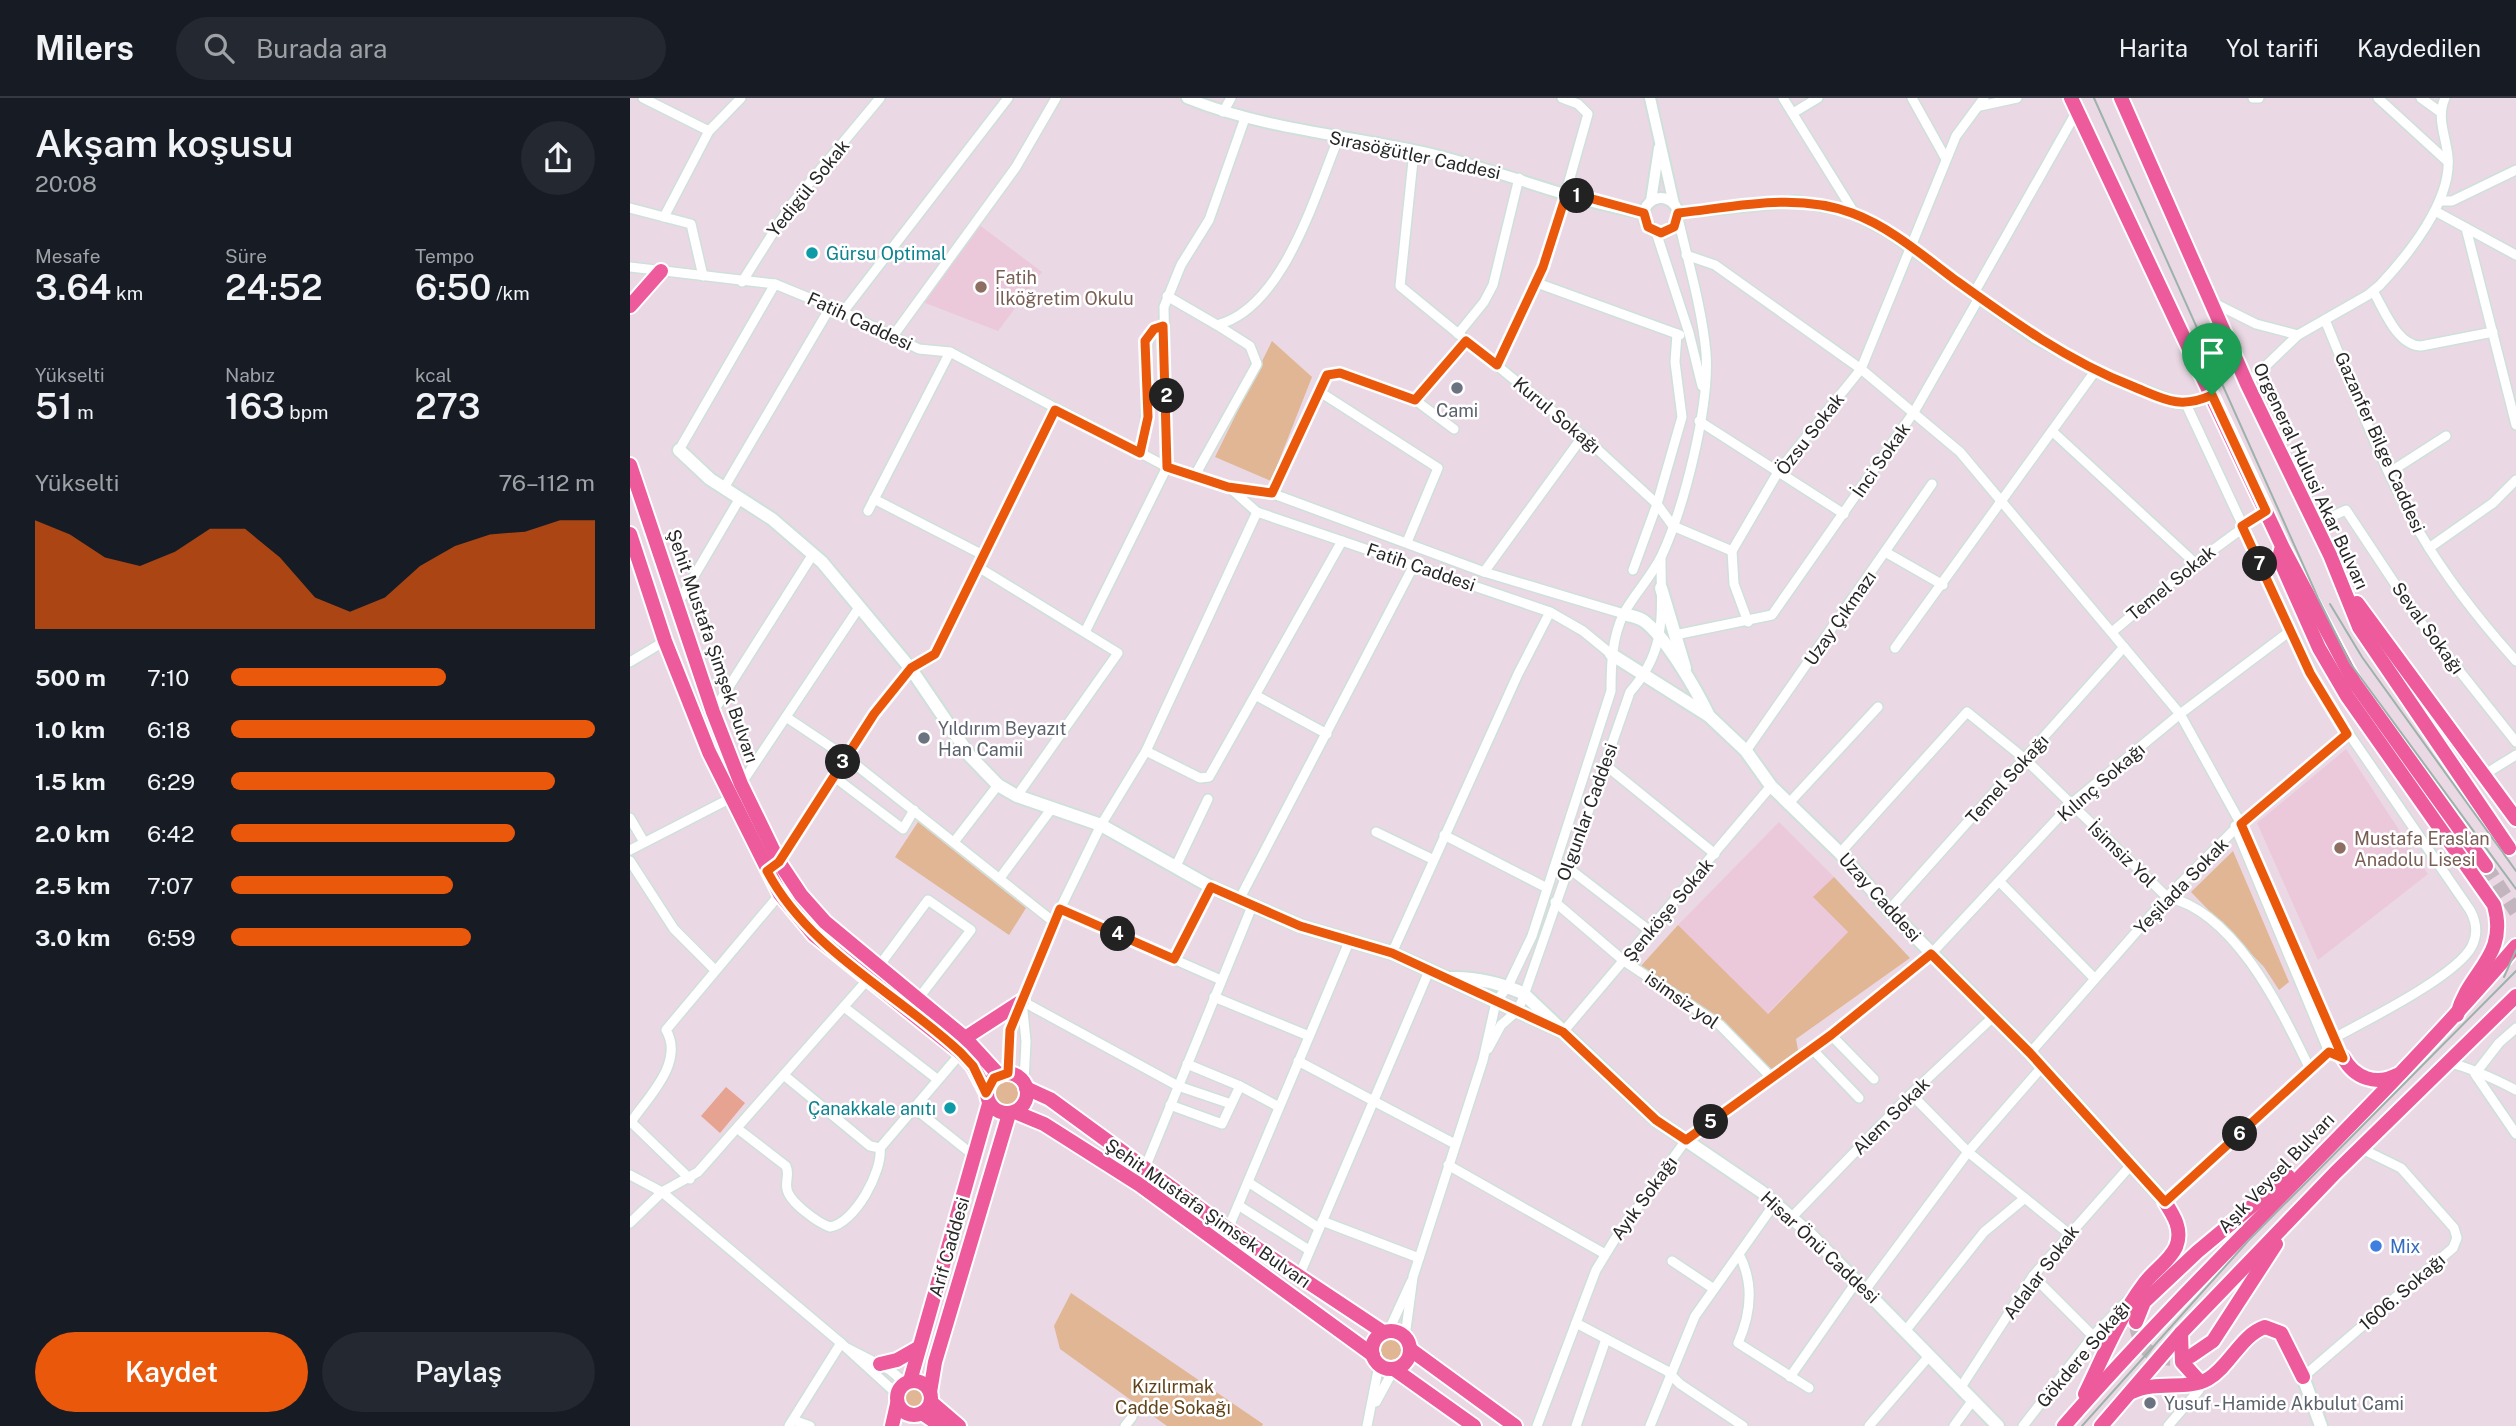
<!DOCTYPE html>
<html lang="tr">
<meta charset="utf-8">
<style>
:root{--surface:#171b24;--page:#242831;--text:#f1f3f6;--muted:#9ea1a6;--line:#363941;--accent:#ea580c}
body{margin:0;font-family:"Public Sans",sans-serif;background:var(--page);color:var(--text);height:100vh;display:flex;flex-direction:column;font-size:26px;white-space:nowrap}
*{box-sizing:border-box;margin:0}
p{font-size:23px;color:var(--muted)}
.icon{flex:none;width:38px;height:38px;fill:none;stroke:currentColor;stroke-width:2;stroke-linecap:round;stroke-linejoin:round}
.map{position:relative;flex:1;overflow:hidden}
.details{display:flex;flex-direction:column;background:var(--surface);width:630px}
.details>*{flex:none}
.pin{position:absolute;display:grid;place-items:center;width:60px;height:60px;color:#fff;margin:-72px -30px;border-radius:50% 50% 50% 0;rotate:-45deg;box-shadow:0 0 7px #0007}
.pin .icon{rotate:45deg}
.km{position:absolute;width:35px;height:35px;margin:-18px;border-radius:50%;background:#222;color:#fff;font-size:19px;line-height:35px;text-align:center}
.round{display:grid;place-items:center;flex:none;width:74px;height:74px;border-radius:37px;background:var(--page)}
.overview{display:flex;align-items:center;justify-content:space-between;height:119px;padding:0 35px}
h1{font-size:38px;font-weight:600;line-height:52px}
.metrics{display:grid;grid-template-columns:repeat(3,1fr);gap:10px;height:119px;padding:7px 35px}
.metrics div{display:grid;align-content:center}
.metrics b{font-size:35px;font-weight:600}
.metrics small{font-size:19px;font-weight:400}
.metrics p{font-size:19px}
.chart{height:196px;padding:14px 35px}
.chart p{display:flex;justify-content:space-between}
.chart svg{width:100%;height:126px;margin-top:7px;fill:var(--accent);opacity:.7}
.button{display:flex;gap:14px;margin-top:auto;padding:14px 35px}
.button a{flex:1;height:80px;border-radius:42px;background:var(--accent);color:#fff;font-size:28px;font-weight:600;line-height:80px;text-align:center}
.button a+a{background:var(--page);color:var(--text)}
ul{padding:0 35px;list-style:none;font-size:23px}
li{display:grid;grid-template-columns:112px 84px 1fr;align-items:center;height:52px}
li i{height:18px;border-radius:9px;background:var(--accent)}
header{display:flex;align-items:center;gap:42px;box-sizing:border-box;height:98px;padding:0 35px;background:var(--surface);border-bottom:2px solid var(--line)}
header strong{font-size:33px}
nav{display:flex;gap:38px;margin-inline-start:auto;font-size:24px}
.search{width:490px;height:63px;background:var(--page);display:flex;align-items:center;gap:18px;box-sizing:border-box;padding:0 24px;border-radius:38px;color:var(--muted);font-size:26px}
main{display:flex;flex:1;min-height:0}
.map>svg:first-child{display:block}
</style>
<header>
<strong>Milers</strong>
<div class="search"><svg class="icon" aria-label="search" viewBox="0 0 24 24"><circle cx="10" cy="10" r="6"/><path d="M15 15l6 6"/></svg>Burada ara</div>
<nav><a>Harita</a><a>Yol tarifi</a><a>Kaydedilen</a></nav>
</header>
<main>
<section class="details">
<div class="overview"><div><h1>Akşam koşusu</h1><p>20:08</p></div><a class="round"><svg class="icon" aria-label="share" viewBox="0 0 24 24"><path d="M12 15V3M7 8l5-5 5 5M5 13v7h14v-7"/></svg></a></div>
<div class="metrics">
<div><p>Mesafe</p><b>3.64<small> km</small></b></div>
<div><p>Süre</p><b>24:52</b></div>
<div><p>Tempo</p><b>6:50<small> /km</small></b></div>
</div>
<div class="metrics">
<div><p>Yükselti</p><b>51<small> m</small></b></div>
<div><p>Nabız</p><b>163<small> bpm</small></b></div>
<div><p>kcal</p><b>273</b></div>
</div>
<div class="chart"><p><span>Yükselti</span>76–112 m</p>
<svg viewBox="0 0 160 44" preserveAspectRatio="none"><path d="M0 44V6L10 11L20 19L30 22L40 17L50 9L60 9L70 19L80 33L90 38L100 33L110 22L120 15L130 11L140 10L150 6L160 6V44z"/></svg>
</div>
<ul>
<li><b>500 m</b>7:10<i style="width:59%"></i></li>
<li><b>1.0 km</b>6:18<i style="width:100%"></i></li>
<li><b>1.5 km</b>6:29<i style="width:89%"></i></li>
<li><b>2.0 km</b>6:42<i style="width:78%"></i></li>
<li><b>2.5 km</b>7:07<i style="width:61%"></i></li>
<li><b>3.0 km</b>6:59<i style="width:66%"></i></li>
</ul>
<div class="button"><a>Kaydet</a><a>Paylaş</a></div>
</section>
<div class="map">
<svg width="1886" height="1328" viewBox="0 0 1886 1328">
<rect width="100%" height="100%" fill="#ead9e4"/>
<g fill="#ecc8db">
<polygon points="348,126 412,174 368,233 290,203"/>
<polygon points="1716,651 1798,776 1688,862 1627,725"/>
<polygon points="1149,724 1204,779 1184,800 1218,834 1137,916 1048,827"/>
</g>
<g fill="#e0b695">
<polygon points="642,243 682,279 641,383 585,359"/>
<polygon points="288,724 396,810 379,837 265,759"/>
<polygon points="1603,753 1659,884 1649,892 1634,869 1561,794"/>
<polygon points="1204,779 1280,860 1166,941 1168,952 1139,973 1118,949 1010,869 1048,827 1138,916 1218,834 1183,799"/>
<circle cx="377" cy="995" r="12"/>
<polygon points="441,1195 633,1326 632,1328 537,1328 430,1251 424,1228"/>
<circle cx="761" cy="1252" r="11"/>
<circle cx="285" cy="1300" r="12"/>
</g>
<polygon fill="#e7a391" points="96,989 115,1005 90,1035 71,1018"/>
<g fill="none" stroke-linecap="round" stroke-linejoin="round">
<g stroke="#c3b5be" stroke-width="14" stroke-dasharray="14 7" stroke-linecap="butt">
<polyline points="1856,768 1886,814"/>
<path d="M1506 1224C1508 1257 1531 1266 1561 1258"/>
</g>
<g stroke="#cee0d9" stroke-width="12">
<g id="minor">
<polyline points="13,0 79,33"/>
<polyline points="1153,0 1225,116"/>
<polyline points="1282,0 1316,61"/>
<polyline points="1623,0 1629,0"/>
<polyline points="1748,0 1818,64"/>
<polyline points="1791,0 1809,13"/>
<polyline points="1350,8 1387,0"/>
<polyline points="593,14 601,0"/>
<polyline points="1163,15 1188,0"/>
<polyline points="784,53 770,188 953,338 1027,406 1043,428 1102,453"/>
<polyline points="1810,103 1822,103 1886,72"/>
<polyline points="0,110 61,126 73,178"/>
<polyline points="1805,113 1886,157"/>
<polyline points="34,119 79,33 111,0"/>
<polyline points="1836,130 1886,327"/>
<polyline points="1026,134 1059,235 1072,288"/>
<polyline points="1056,157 1085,167 1231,271 1330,354 1550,616 1611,726 1713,959"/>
<polyline points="0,169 145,186 213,214 289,251 320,254 537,369 599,389 641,395 854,474 994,516"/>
<polyline points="112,184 160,108 250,0"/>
<polyline points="907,185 1050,237"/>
<path d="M1743 193C1754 211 1767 248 1791 248L1863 234"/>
<polyline points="1344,195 1447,13"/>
<path d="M537 198 587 227C654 210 685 96 709 39"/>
<polyline points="1582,204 1626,226 1668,237"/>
<polyline points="213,214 378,0"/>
<path d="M1695 222C1725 293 1751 369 1790 435 1817 481 1851 524 1886 563"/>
<polyline points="828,236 854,204 863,187 889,80"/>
<polyline points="263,238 386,69 426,0"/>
<polyline points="867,267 919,154 958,16 948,6 932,0"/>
<path d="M1617 286 1668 237 1738 197 1750 187C1778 157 1822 103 1818 59 1816 38 1806 20 1815 0"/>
<polyline points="690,294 808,370 777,444"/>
<polyline points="785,302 836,243"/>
<path d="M1556 306 1691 595 1840 812C1846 823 1848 836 1842 848 1827 878 1735 923 1704 940"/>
<polyline points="1069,323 1214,416"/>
<polyline points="1422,333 1565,465"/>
<polyline points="49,352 145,186"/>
<path d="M510 355C523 324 508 245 524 231L533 228"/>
<polyline points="1760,374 1816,338"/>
<polyline points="564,379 627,266 620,248 587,227"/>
<polyline points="94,390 201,208"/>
<polyline points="600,390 627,414 920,514 953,533 981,556"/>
<polyline points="641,395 690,294 692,283 701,275 710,275 785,302 824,331"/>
<polyline points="244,401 353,457"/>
<polyline points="238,413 320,254"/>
<polyline points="1683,427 1716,412 1789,522 1886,644"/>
<polyline points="1799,450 1863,405 1886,382"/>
<polyline points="1257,455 1313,487"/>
<polyline points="348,469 488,555 387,698"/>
<polyline points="1003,472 1027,406 1052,319 1045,264 1047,236"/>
<polyline points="854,474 953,338"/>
<polyline points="47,507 110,400"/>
<polyline points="1118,524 1104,486 1102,453 1148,374 1231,271 1326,38 1354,0"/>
<polyline points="455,534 537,369 534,209 551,167 579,122 615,20"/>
<polyline points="1482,534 1565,465 1636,413"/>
<polyline points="1045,537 1142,517 1284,314 1349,200"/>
<polyline points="1265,550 1466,272"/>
<polyline points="0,564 35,543"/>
<polyline points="627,598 697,636"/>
<polyline points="83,614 183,456"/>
<polyline points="156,619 216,659 425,825"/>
<polyline points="516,653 570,680 579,679 712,443"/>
<polyline points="1116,653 1302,386"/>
<polyline points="974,666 1085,756"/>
<polyline points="203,678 273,731 284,712"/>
<polyline points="1852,678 1886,657"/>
<polyline points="111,686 230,508"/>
<polyline points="1160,704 1248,609"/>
<polyline points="0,720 14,744"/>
<polyline points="1605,728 1699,954"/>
<polyline points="746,734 802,761"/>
<polyline points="814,737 917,790"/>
<polyline points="324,744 368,687"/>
<polyline points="0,752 101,700"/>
<path d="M1210 755 1337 614 1395 661 1537 799C1606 814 1652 914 1680 971"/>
<polyline points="0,763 44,831 85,872"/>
<polyline points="147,766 244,616 281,571 305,557 425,312"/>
<polyline points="937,769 1020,833"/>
<polyline points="545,770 578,701"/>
<polyline points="370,780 422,710"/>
<polyline points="1370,784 1464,880"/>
<polyline points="610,800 784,467"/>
<polyline points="925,804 994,863 1090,927 1142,980"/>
<polyline points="430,811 591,882"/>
<polyline points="1259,812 1494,549"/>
<polyline points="762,855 888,576 920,514"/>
<polyline points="544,861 581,789"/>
<polyline points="249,868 298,802 341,832 288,901"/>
<polyline points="584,899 679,938"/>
<polyline points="392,903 396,943 394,985"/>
<polyline points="214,909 307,981"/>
<polyline points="1886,930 1869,945 1845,976 1886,1036"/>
<polyline points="933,934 1141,688"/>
<polyline points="1201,937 1244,981"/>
<path d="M858 951 871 927 887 913 892 903 1000 594C1038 551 1031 516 1031 461"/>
<polyline points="1182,951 1229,1000"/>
<polyline points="1400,955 1537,799 1606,730 1717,636"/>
<polyline points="668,963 825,1046"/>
<path d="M1817 964C1841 970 1863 980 1886 992"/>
<polyline points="557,966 610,988 649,1009"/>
<polyline points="378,975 380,932 391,904"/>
<polyline points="155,978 240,1048 250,1050 331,955"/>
<polyline points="1281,996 1338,1054 1438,1135"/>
<polyline points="601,1006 548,988 392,903 430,811 471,727 516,653 627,414"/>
<polyline points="540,1007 592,1026 610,988"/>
<polyline points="283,1009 343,1057"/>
<polyline points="0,1023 60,1081"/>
<path d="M1 1024C18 999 55 964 36 932L150 796"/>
<path d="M108 1031 156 1068C160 1077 155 1082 157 1091 159 1104 188 1125 200 1129 225 1125 253 1073 250 1050"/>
<polyline points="818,1067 975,1156"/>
<polyline points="515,1070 623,806"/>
<polyline points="0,1077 32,1094 68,1074 239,880"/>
<polyline points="618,1084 689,1130"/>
<polyline points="1535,1104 1699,954 1702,955"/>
<polyline points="608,1107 679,1152"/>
<polyline points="1162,1119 1281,996 1363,919"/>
<polyline points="692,1123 789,1160"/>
<polyline points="0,1125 32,1094 211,1245 267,1296"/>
<polyline points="598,1131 719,844"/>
<path d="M1109 1156C1124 1185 1121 1216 1108 1245L1179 1290"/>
<polyline points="1042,1163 1084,1191"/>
<polyline points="669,1178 799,873"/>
<polyline points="1403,1178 1463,1238"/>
<polyline points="1236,1191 1338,1054 1412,969"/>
<polyline points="946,1225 1037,1273 1050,1286 1113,1328"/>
<polyline points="759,1232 781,1184"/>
<polyline points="1276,1232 1354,1134 1395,1100"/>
<path d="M775 1239 783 1179 853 962 866 904 878 888 902 838 981 593C981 566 982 539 994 515 1005 495 1022 478 1032 457 1054 409 1080 308 1076 255 1072 210 1058 164 1048 120"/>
<polyline points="217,1250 260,1272 275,1285"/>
<polyline points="1160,1279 1227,1183"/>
<polyline points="1673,1279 1823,1150 1827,1140 1824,1130 1771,1070 1730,1050"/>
<polyline points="1331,1289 1403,1178 1501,1067"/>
<polyline points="746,1304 764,1271"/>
<polyline points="163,1322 180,1328"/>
<polyline points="159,1328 211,1245"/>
<polyline points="495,1328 502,1319"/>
<polyline points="737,1328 749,1267"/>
<polyline points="907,1328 966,1172 985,1141 1056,1042 1201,937 1301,856 1441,706 1550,616 1660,533"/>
<polyline points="946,1328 976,1241"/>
<polyline points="1020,1328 1065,1218 1145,1105"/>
<polyline points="1239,1328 1300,1257"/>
<polyline points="1324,1328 1343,1302"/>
<polyline points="1393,1328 1463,1238 1497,1203"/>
<polyline points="1538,1328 1569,1292 1570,1284"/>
</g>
</g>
<g stroke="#cee0d9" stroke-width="14">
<g id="tertiary">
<path d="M557 0C636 32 720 37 802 56 872 73 943 104 1014 115"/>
<polyline points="1020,0 1044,106"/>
<circle cx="1031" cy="117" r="17"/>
<polyline points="1021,103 1029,50"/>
<polyline points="1048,115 1167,103 1221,114 1259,134 1405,240 1481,280 1548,305 1562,305 1582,297"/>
</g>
</g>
<g stroke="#cee0d9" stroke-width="16">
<g id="secondary">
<polyline points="49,352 80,381 142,421 192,464 281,571 340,658 368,687 387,698 471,727 581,789 670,828 762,855 933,934"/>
<polyline points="1031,490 1055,570"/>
<path d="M981 556 1079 618C1067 593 1036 539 1014 523 1009 519 1000 518 994 516"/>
<polyline points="1079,618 1116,653 1141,688 1210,755 1259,812 1400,955 1535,1104"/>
<path d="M819 880C844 879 870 885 893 895L1026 1022 1132 1094 1179 1135 1368 1328"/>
<polyline points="1673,1279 1691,1328"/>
</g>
</g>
<g stroke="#fff" stroke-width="18">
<g id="primary">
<path d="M1441 0 1652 448 1649 460 1689 550 1717 598 1864 807C1879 859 1838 873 1827 917"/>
<polyline points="1491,0 1617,286 1700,457 1729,529 1879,750"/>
<polyline points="0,208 31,173"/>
<polyline points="0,367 83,614 111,686 149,764 171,797 195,824 335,940 369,977"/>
<polyline points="0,436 35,543 79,654 150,796 184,837 331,955 343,968 357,995"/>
<polyline points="1653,450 1724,584 1856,768"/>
<polyline points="1727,505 1886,721"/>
<polyline points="335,940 392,903"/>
<path d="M1713 959C1724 980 1746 988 1767 977"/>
<circle cx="377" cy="995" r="20"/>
<polyline points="396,990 420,1001 598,1131 753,1234"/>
<polyline points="385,1014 414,1026 510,1087 743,1257"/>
<polyline points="1506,1224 1514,1204 1567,1154 1658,1078"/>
<circle cx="761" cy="1252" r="19"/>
<polyline points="1551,1235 1552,1264 1570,1284"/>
<polyline points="781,1252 885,1328"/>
<polyline points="1561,1258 1583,1243 1646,1146"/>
<polyline points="250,1266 267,1262 288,1250"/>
<polyline points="764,1271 844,1328"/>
<circle cx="284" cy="1300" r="17"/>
<polyline points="280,1283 359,1006"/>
<polyline points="300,1294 305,1264 379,1016"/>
<path d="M1502 1294C1527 1282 1557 1293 1578 1281 1600 1268 1611 1237 1635 1229L1651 1235 1673 1279"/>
<path d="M1455 1296C1473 1259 1489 1219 1514 1186 1523 1173 1539 1164 1546 1149 1553 1132 1544 1118 1535 1104"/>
<polyline points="301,1304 329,1328"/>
<polyline points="292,1315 311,1328"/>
<polyline points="262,1328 267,1306"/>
<path d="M1434 1328C1579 1162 1743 1015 1886 848"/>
<polyline points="1471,1328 1551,1235 1705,1075 1886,898"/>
</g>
</g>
<use href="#minor" stroke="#fff" stroke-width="9"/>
<use href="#tertiary" stroke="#fff" stroke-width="10"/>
<use href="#secondary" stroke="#fff" stroke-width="12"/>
<use href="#primary" stroke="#ed5b9d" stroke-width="14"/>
<g stroke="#9cb2aa" stroke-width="2">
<polyline points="1464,0 1688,500 1720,565 1886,791"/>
<polyline points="1700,506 1732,559 1886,773"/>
<polyline points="1874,879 1886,852"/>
<polyline points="1452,1328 1618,1143 1886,873"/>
</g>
</g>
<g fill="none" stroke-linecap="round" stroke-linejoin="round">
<g stroke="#fff" stroke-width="14">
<path id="route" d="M937 94 1014 115 1018 129 1031 135 1044 129 1048 115C1105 109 1166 94 1222 115 1260 129 1292 157 1324 181 1381 222 1436 262 1502 288 1534 301 1549 312 1582 297L1636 413 1612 428 1680 575 1717 636 1611 726 1713 960 1699 954 1535 1104 1400 955 1301 856 1201 937 1056 1042 1026 1022 933 934 762 855 670 828 581 789 544 861 430 811 380 932 378 975 364 980 356 995 343 968 331 955C266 894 180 854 137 773L149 764 244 616 281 570 305 556 425 312 510 355 518 319 515 243 524 231 533 228 537 369 598 389 642 395 697 277 710 275 785 302 836 243 867 267 913 169Z"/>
</g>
<use href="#route" stroke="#ea580c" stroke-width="9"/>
</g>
<g fill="#0f9aa8" stroke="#fff" stroke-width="2.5">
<circle cx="182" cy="155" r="7"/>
<circle cx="320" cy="1010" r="7"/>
</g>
<g fill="#8d6e63" stroke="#fff" stroke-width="2.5">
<circle cx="351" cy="189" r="7"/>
<circle cx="1710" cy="750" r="7"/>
</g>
<g fill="#6b7280" stroke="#fff" stroke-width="2.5">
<circle cx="827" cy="290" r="7"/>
<circle cx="294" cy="640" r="7"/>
<circle cx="1520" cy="1305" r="7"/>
</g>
<circle fill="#3f7fe0" stroke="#fff" stroke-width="2.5" cx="1746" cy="1148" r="7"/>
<g text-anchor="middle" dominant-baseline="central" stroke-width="5" stroke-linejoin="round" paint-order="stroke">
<g font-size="18" fill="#272727" stroke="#fff">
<text transform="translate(785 57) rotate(12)">Sırasöğütler Caddesi</text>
<text transform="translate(178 90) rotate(-51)">Yedigül Sokak</text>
<text transform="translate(230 223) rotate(25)">Fatih Caddesi</text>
<text transform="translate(927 317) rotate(40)">Kurul Sokağı</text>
<text transform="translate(1180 336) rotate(-52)">Özsu Sokak</text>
<text transform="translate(1750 344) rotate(66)">Gazanfer Bilge Caddesi</text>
<text transform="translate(1251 362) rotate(-55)">İnci Sokak</text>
<text transform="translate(1681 378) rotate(65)">Orgeneral Hulusi Akar Bulvarı</text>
<text transform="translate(791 469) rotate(19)">Fatih Caddesi</text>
<text transform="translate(1541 485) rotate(-39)">Temel Sokak</text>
<text transform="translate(1210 520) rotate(-55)">Uzay Çıkmazı</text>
<text transform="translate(1798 530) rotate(54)">Seval Sokağı</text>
<text transform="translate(83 548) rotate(71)">Şehit Mustafa Şimşek Bulvarı</text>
<text transform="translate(1377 681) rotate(-48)">Temel Sokağı</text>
<text transform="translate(1471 684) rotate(-41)">Kılınç Sokağı</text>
<text transform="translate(957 714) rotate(-70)">Olgunlar Caddesi</text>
<text transform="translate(1492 756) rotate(44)">İsimsiz Yol</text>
<text transform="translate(1551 788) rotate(-46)">Yeşilada Sokak</text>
<text transform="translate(1250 799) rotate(48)">Uzay Caddesi</text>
<text transform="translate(1038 812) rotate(-50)">Şenköşe Sokak</text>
<text transform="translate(1052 902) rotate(35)">isimsiz yol</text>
<text transform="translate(1261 1018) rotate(-45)">Alem Sokak</text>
<text transform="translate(1646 1075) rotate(-46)">Aşık Veysel Bulvarı</text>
<text transform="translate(1014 1100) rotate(-54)">Ayık Sokağı</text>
<text transform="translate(578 1115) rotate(35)">Şehit Mustafa Şimsek Bulvarı</text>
<text transform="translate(319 1149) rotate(-74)">Arif Caddesi</text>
<text transform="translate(1190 1149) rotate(43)">Hisar Önü Caddesi</text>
<text transform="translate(1411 1174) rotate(-53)">Adalar Sokak</text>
<text transform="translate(1772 1194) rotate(-41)">1606. Sokağı</text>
<text transform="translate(1453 1256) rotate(-50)">Gökdere Sokağı</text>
</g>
<g font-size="18" fill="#0d838f" stroke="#fff" text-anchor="start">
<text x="196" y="155">Gürsu Optimal</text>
<text x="306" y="1010" text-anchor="end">Çanakkale anıtı</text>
</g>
<g font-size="18" fill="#785e54" stroke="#fff" text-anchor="start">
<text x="365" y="179">Fatih<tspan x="365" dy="21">İlköğretim Okulu</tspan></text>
<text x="1724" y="740">Mustafa Eraslan<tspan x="1724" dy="21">Anadolu Lisesi</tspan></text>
</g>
<g font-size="18" fill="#5b616d" stroke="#fff" text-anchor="start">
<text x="827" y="312" text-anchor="middle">Cami</text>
<text x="308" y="630">Yıldırım Beyazıt<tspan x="308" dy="21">Han Camii</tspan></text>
<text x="1534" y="1305">Yusuf - Hamide Akbulut Cami</text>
</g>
<g font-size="18" fill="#366cbe" stroke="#fff" text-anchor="start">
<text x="1760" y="1148">Mix</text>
</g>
<g font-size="18" fill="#61431a" stroke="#fff">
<text x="543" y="1288">Kızılırmak<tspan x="543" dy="21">Cadde Sokağı</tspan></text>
</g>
</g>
</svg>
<div class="pin" style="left:1582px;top:297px;background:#1e9e55"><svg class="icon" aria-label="arrive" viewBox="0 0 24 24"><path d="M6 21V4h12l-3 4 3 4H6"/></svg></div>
<b class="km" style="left:947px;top:98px">1</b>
<b class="km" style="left:537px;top:298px">2</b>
<b class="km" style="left:213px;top:664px">3</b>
<b class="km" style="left:488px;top:836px">4</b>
<b class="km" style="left:1081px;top:1024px">5</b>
<b class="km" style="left:1610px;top:1036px">6</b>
<b class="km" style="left:1630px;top:466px">7</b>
</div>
</main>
